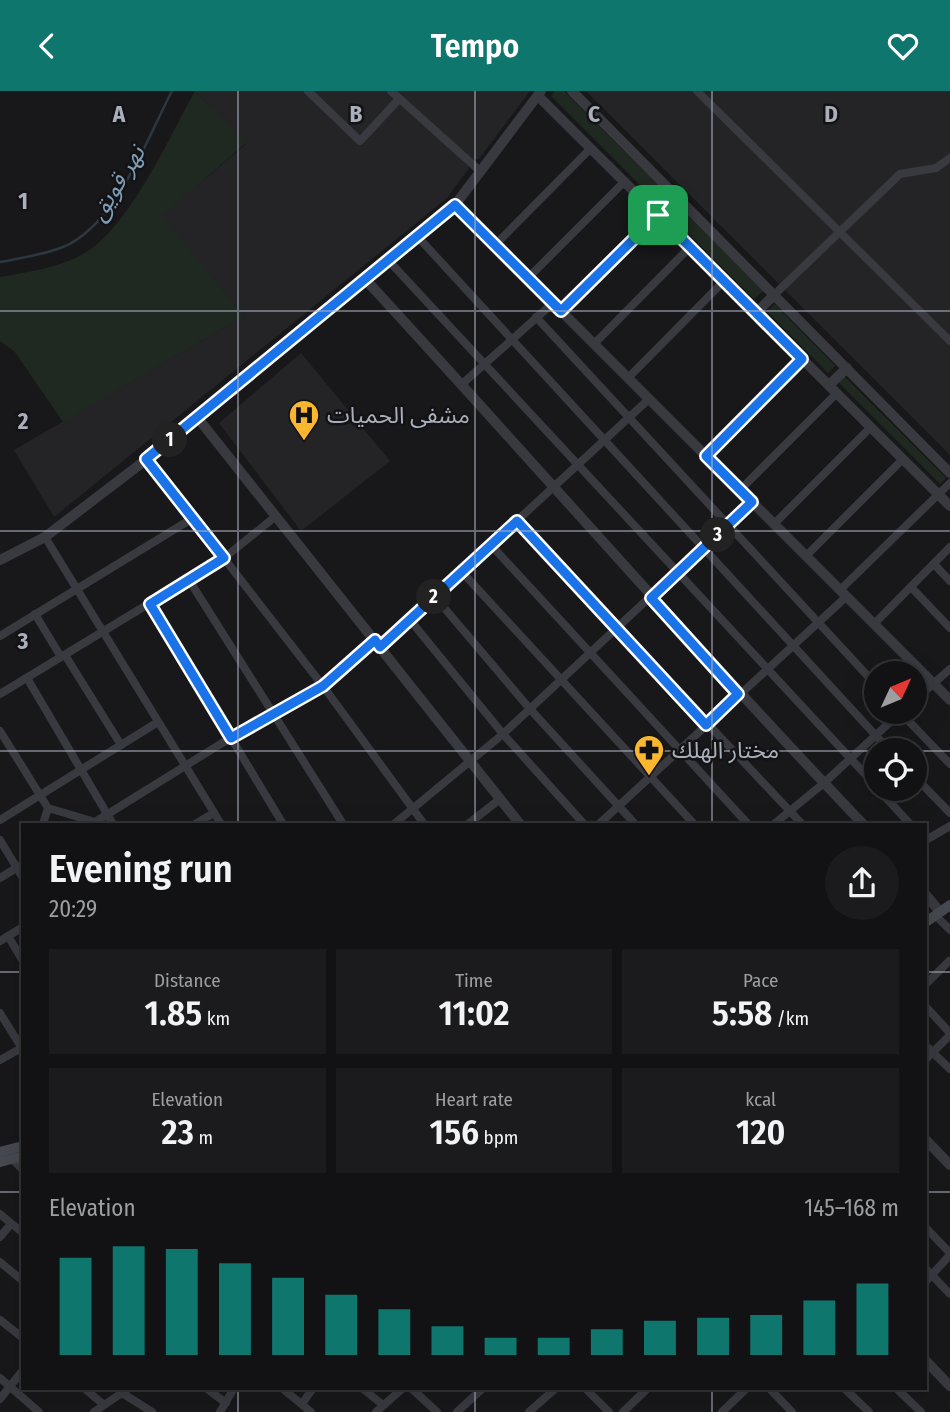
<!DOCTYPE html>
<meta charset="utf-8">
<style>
:root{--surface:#121214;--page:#1b1b1d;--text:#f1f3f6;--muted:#9c9ea0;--line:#313234;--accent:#0f766e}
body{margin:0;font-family:"Fira Sans Condensed","Noto Sans Arabic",sans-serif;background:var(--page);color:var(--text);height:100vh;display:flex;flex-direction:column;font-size:26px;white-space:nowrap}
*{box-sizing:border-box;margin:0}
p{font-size:23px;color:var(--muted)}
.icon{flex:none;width:38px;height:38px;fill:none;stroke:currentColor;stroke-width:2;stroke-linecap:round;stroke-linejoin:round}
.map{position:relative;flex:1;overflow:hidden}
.sheet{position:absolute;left:21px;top:732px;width:906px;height:567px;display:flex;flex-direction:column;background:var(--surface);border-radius:0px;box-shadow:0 7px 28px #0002,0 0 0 2px var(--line)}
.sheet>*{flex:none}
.needle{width:46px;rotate:46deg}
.fabs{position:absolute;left:864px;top:570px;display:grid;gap:14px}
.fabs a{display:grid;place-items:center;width:63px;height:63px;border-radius:50%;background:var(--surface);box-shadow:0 7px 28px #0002,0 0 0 2px var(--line);font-size:35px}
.pin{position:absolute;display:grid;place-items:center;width:60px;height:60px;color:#fff;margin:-30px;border-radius:14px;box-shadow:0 4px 10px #0006}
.km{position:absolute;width:35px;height:35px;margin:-18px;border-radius:50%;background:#222;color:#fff;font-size:19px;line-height:35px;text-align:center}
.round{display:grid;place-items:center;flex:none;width:74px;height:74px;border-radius:37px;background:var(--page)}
.overview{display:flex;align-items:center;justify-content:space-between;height:119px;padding:0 28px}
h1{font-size:38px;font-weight:600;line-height:52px}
.stats{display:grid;grid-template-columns:repeat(3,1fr);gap:10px;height:119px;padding:7px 28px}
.stats div{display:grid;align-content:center;border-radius:0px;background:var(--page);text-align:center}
.stats b{font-size:35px;font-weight:600}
.stats small{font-size:19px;font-weight:400}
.stats p{font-size:19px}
.chart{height:196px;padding:14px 28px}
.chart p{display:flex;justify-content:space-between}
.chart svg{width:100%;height:126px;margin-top:7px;stroke:var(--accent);stroke-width:6}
header{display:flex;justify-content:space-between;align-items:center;height:91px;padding:0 28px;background:var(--accent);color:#fff;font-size:32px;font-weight:600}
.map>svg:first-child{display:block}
</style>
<header><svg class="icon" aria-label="back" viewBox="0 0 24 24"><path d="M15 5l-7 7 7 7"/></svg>Tempo<svg class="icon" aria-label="heart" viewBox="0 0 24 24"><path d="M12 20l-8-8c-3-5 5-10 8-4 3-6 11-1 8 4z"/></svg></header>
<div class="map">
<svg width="950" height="1321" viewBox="0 0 950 1321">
<rect width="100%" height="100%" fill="#18181a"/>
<g fill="#242427">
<polygon points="195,0 530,0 479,68 468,69 469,77 447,107 54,426 14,359 244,225 161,125 246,53"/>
<polygon points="586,0 950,0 950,364"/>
<polygon points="301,262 390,370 301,440 219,332"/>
</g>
<g fill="#202921">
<path d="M195 0 246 52 162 125 244 225 63 331 15 261 0 250V186C27 181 59 177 83 163 128 139 170 45 195 0Z"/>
<polygon points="555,0 564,0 763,200 754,208 551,5"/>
<polygon points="775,213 835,275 828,282 767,220"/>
<polygon points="843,284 946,387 940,393 837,290"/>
</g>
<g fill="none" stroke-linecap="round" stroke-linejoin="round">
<path stroke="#2d373f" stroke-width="2.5" d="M0 171C21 167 43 164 63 156 115 135 147 48 172 0"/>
<g stroke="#393a40" stroke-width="8">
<polyline points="308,0 360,50 399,8"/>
<polyline points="391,0 480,80"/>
<polyline points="697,0 950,250"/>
<polyline points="417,145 890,660"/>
<polyline points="495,154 591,57"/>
<polyline points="388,169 877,696"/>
<polyline points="528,187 624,91"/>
<polyline points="774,204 900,83 936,77 950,67"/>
<polyline points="561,220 658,124"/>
<polyline points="536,226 877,595"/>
<polyline points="594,253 690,156"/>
<polyline points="628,287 724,190"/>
<polyline points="462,293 553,212"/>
<polyline points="706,365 802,268"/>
<polyline points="147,368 323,595 424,733"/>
<polyline points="740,399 837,302"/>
<polyline points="517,430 802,733"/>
<polyline points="774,433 871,336"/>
<polyline points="45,446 221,733"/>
<polyline points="491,454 748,733"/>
<polyline points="806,465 903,368"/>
<polyline points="934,473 950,490"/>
<polyline points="462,481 694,733"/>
<polyline points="189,489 343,733"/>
<polyline points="911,496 950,537"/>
<polyline points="840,499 950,392"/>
<polyline points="435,506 530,618 635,733"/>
<polyline points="150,513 283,733"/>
<polyline points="35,523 61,566"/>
<polyline points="410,529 503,643 584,733"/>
<polyline points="874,533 950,456"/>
<polyline points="0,545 193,427"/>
<polyline points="380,556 649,308"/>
<polyline points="65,564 121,654"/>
<polyline points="27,587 113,733"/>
<polyline points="0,603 224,467 276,425"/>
<polyline points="915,609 950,578"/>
<polyline points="900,621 950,673"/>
<polyline points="0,640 48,717 95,731 95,733"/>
<polyline points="915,686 950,722"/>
<polyline points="878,698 910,733"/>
<polyline points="0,729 158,631"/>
<polyline points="95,731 272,621 323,595 375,549"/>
<polyline points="43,733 48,717"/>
<polyline points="195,733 214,722"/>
<polyline points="394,733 503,643 752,411"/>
<polyline points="468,733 500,708"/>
<polyline points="599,733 846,506"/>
<polyline points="774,733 824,692 901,621"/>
<polyline points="0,749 23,787"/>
<polyline points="926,749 950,735"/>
<polyline points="0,787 23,773"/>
<polyline points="935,824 950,839"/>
<polyline points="8,845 23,870"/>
<polyline points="0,850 23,836"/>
<polyline points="926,893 949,870"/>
<polyline points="926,916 950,942"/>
<polyline points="0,922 23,959"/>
<polyline points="926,955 950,978"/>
<polyline points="926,968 950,944"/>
<polyline points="0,969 23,956"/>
<polyline points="12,1068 23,1079"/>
<polyline points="0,1123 23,1142"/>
<polyline points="926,1137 950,1162"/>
<polyline points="0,1146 11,1133"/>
<polyline points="0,1171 23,1190"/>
<polyline points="926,1178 950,1203"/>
<polyline points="926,1190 950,1164"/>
<polyline points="0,1229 23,1247"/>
<polyline points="0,1287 39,1321"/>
<polyline points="84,1297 104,1314"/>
<polyline points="206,1297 226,1312"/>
<polyline points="282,1297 311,1321"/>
<polyline points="362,1297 383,1314"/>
<polyline points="411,1297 437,1321"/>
<polyline points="585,1297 609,1321"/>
<polyline points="769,1297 792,1321"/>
<polyline points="844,1297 869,1321"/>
<polyline points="896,1297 921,1321"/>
<polyline points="122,1302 152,1321"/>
<polyline points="0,1308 23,1279"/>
<polyline points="302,1313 313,1297"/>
<polyline points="94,1321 129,1297"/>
<polyline points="220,1321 234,1297"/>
<polyline points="376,1321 403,1297"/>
<polyline points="457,1321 483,1297"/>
<polyline points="529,1321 556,1297"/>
<polyline points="623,1321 648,1297"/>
<polyline points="722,1321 747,1297"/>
</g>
<g stroke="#393a40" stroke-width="10">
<polyline points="572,0 950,382"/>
<polyline points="538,5 950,415"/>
<polyline points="455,114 950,609"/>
<path d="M365 188C532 369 693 555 863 733"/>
<polyline points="756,222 774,204"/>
<polyline points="829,294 847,277"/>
<polyline points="197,326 520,733"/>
<polyline points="0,469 45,446 147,368 455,114 541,0"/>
<polyline points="926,804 940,821"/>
<polyline points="926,1049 950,1074"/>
<polyline points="926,1270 950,1295"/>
</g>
<g stroke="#474950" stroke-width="10">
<polyline points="926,831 950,814"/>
<polyline points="0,1061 23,1055"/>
<polyline points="0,1071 23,1065"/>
</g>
</g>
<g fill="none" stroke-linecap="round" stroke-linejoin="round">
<g stroke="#fff" stroke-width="14">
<polygon id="route" points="455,114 561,220 658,124 802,268 706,365 752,411 651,507 738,603 706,634 517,430 380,556 375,549 323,595 231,647 150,513 224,467 146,368"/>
</g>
<use href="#route" stroke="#1a73e8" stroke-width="9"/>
</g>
<path fill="none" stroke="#aaafbb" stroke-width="2" stroke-opacity="0.55" d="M238 0V733M475 0V733M712 0V733M0 220H950M0 440H950M0 660H877M915 660H950M0 881H23M926 881H950M0 1101H23M926 1101H950M238 1297V1321M475 1297V1321M712 1297V1321"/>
<defs>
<g id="hospital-pin" transform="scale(1.575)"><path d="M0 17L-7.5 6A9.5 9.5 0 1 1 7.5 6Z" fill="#fbb630" stroke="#131315"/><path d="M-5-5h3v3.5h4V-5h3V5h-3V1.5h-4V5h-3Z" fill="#111"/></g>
<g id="pharmacy-pin" transform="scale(1.575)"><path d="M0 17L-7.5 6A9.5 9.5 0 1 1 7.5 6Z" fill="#fbb630" stroke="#131315"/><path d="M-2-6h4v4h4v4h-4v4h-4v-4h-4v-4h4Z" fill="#111"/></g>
</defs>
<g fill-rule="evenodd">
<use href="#hospital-pin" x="304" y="324"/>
<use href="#pharmacy-pin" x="649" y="659"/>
</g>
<g text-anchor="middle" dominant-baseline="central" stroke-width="5" stroke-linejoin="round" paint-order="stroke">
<g font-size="23" fill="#aaafbb" stroke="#131315" text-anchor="start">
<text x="327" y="324">مشفى الحميات</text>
<text x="672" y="659">مختار الهلك</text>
</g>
<g font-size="24" font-style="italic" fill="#7f9db7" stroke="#131315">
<text transform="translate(117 92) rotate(-58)">نهر قويق</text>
</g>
</g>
<g font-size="23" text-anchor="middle" font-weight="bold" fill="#aaafbb" stroke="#131315" stroke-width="5" stroke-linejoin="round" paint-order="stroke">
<text x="119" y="31">A</text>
<text x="356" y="31">B</text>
<text x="594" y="31">C</text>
<text x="831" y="31">D</text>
<text x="23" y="118">1</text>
<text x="23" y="338">2</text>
<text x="23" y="558">3</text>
</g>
</svg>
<div class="fabs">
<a><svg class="needle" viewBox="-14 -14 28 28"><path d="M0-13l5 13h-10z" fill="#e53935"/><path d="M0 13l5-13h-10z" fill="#9c9ea0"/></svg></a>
<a><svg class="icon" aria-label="locate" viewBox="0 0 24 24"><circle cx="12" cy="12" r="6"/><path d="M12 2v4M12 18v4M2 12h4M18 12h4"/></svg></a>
</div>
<div class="pin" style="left:658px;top:124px;background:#1e9e55"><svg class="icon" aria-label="arrive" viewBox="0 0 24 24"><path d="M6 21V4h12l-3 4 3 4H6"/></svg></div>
<b class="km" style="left:170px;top:349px">1</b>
<b class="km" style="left:434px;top:506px">2</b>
<b class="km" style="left:718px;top:444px">3</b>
<section class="sheet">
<div class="overview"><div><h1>Evening run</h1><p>20:29</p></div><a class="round"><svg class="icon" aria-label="share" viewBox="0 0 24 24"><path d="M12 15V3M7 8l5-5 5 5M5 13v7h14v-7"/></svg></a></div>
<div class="stats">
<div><p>Distance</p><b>1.85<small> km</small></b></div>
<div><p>Time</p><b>11:02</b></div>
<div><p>Pace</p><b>5:58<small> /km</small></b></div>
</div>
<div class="stats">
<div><p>Elevation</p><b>23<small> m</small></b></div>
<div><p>Heart rate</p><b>156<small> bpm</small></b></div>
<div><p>kcal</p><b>120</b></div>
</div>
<div class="chart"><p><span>Elevation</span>145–168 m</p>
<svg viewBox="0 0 160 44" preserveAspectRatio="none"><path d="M5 44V10M15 44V6M25 44V7M35 44V12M45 44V17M55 44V23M65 44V28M75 44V34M85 44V38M95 44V38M105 44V35M115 44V32M125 44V31M135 44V30M145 44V25M155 44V19"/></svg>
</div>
</section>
</div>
